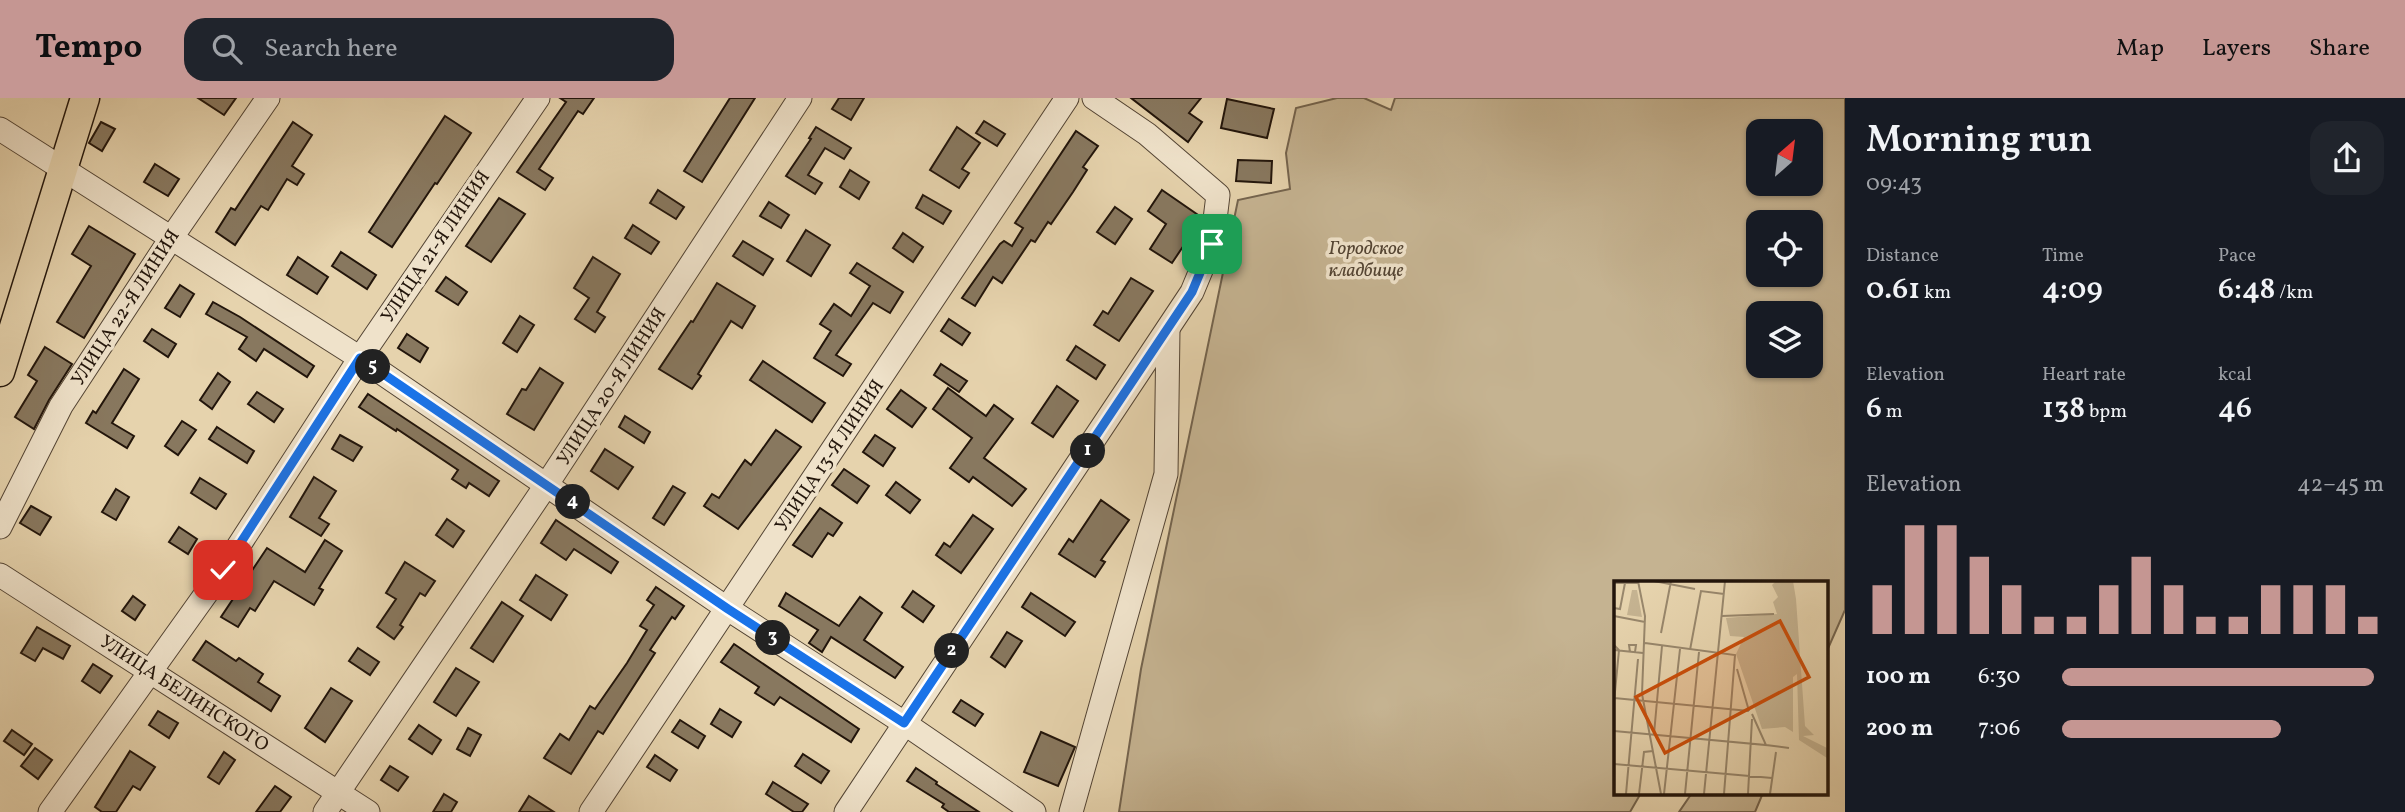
<!DOCTYPE html>
<meta charset="utf-8">
<style>
:root{--surface:#171b24;--page:#20242c;--text:#f1f3f6;--muted:#9ea1a6;--accent:#c59692}
body{margin:0;font-family:Vollkorn,serif;background:var(--page);color:var(--text);height:100vh;display:flex;flex-direction:column;font-size:26px;white-space:nowrap}
*{box-sizing:border-box;margin:0}
p{font-size:23px;color:var(--muted)}
.icon{flex:none;width:38px;height:38px;fill:none;stroke:currentColor;stroke-width:2;stroke-linecap:round;stroke-linejoin:round}
.map{position:relative;flex:1;overflow:hidden}
.drawer{display:flex;flex-direction:column;background:var(--surface);width:560px}
.drawer>*{flex:none}
.needle{width:46px;rotate:28deg}
.buttons{position:absolute;left:1746px;top:21px;display:grid;gap:14px}
.buttons a{display:grid;place-items:center;width:77px;height:77px;border-radius:14px;background:var(--surface);box-shadow:0 2px 5px #0004;font-size:35px}
.pin{position:absolute;display:grid;place-items:center;width:60px;height:60px;color:#fff;margin:-30px;border-radius:14px;box-shadow:0 4px 10px #0006}
.km{position:absolute;width:35px;height:35px;margin:-18px;border-radius:50%;background:#222;color:#fff;font-size:19px;line-height:35px;text-align:center}
.round{display:grid;place-items:center;flex:none;width:74px;height:74px;border-radius:21px;background:var(--page)}
.summary{display:flex;align-items:center;justify-content:space-between;height:119px;padding:0 21px}
h1{font-size:38px;font-weight:600;line-height:52px}
.stats{display:grid;grid-template-columns:repeat(3,1fr);gap:10px;height:119px;padding:7px 21px}
.stats div{display:grid;align-content:center}
.stats b{font-size:30px;font-weight:600}
.stats small{font-size:19px;font-weight:400}
.stats p{font-size:19px}
.chart{height:196px;padding:14px 21px}
.chart p{display:flex;justify-content:space-between}
.chart svg{width:100%;height:126px;margin-top:7px;stroke:var(--accent);stroke-width:6}
ul{padding:0 21px;list-style:none;font-size:23px}
li{display:grid;grid-template-columns:112px 84px 1fr;align-items:center;height:52px}
li i{height:18px;border-radius:9px;background:var(--accent)}
header{display:flex;align-items:center;gap:42px;box-sizing:border-box;height:98px;padding:0 35px;background:var(--accent);color:#111}
header strong{font-size:33px}
nav{display:flex;gap:38px;margin-inline-start:auto;font-size:24px}
.search{width:490px;height:63px;background:var(--page);display:flex;align-items:center;gap:18px;box-sizing:border-box;padding:0 24px;border-radius:21px;color:var(--muted);font-size:26px}
main{display:flex;flex:1;min-height:0}
.map>svg:first-child{display:block}
</style>
<header>
<strong>Tempo</strong>
<div class="search"><svg class="icon" aria-label="search" viewBox="0 0 24 24"><circle cx="10" cy="10" r="6"/><path d="M15 15l6 6"/></svg>Search here</div>
<nav><a>Map</a><a>Layers</a><a>Share</a></nav>
</header>
<main>
<div class="map">
<svg width="1845" height="714" viewBox="0 0 1845 714">
<rect width="100%" height="100%" fill="#e6d3ad"/>
<filter id="stains"><feTurbulence type="fractalNoise" baseFrequency=".00286" numOctaves="4"/><feColorMatrix values="0 0 0 0 .2 0 0 0 0 .09 0 0 0 0 .02 0 0 0 .5 -.17"/></filter>
<radialGradient id="worn" r=".72"><stop offset=".6" stop-color="#630" stop-opacity="0"/><stop offset="1" stop-color="#630" stop-opacity=".3"/></radialGradient>
<g fill="#c5b391" stroke="#74644e" stroke-width="2" fill-rule="evenodd">
<path d="M1337 0H1364L1391 12 1395 0H1845V512L1826 555V485H1616V695H1641L1630 714H1119L1141 571 1238 102 1290 91 1286 55 1296 10ZM1811 33V86H1759V33ZM1811 124V177H1759V124ZM1759 215H1811V268H1759Z"/>
<polygon points="1692,695 1763,695 1755,714 1679,714"/>
</g>
<g fill="#88785f" stroke="#22150b" stroke-width="2">
<polygon points="198,0 236,0 224,17"/>
<polygon points="560,0 594,0 583,16 578,13 539,71 553,80 545,92 517,74 566,4"/>
<polygon points="730,0 755,0 702,84 684,73"/>
<polygon points="839,0 864,0 851,22 832,11"/>
<polygon points="1131,0 1201,0 1189,15 1202,24 1188,44"/>
<polygon points="1227,1 1274,11 1267,40 1221,30"/>
<polygon points="445,18 471,35 437,86 435,85 392,149 369,134"/>
<polygon points="984,23 1005,36 997,48 976,35"/>
<polygon points="101,24 115,31 102,53 89,45"/>
<polygon points="293,24 312,37 292,68 304,76 297,87 287,81 268,112 261,108 235,147 216,134 231,110 235,112"/>
<polygon points="816,29 851,50 844,61 825,50 808,77 822,85 815,96 786,78 811,41 809,40"/>
<polygon points="957,29 980,45 962,71 969,75 959,90 930,72"/>
<polygon points="1076,33 1098,48 1083,69 1087,72 1073,94 1051,126 1048,124 1035,144 1031,142 1002,185 993,179 975,208 962,200 1000,146 1004,143 1012,148 1023,130 1015,125"/>
<polygon points="1238,62 1272,63 1271,85 1236,83"/>
<polygon points="155,66 179,81 168,98 144,84"/>
<polygon points="850,72 869,84 859,101 840,89"/>
<polygon points="658,92 684,109 676,121 650,105"/>
<polygon points="1162,92 1201,119 1200,128 1190,142 1188,141 1172,165 1150,151 1166,126 1148,113"/>
<polygon points="923,97 951,113 943,126 916,110"/>
<polygon points="499,100 525,116 491,164 466,148"/>
<polygon points="769,104 789,117 781,130 760,118"/>
<polygon points="1115,109 1132,121 1115,146 1097,134"/>
<polygon points="633,127 659,144 651,156 625,140"/>
<polygon points="89,128 135,156 84,240 57,224 91,168 72,156"/>
<polygon points="806,132 830,147 811,178 787,163"/>
<polygon points="903,135 923,149 913,164 893,150"/>
<polygon points="743,143 773,161 763,177 733,158"/>
<polygon points="341,154 376,177 367,191 332,168"/>
<polygon points="298,159 328,179 317,196 287,177"/>
<polygon points="593,159 620,176 597,214 605,219 595,234 575,221 589,200 574,190"/>
<polygon points="857,165 903,194 890,215 873,205 836,257 851,266 843,278 814,260 831,233 820,226 834,206 851,218 870,188 850,175"/>
<polygon points="446,179 467,194 458,207 436,193"/>
<polygon points="1131,180 1153,193 1119,243 1094,227 1103,213 1108,216"/>
<polygon points="717,185 755,208 742,230 731,223 698,276 701,278 692,291 659,271 691,223 693,224"/>
<polygon points="180,187 194,196 180,219 165,210"/>
<polygon points="213,204 240,219 314,268 307,279 264,251 256,263 239,251 247,239 206,216"/>
<polygon points="520,218 534,227 517,254 503,245"/>
<polygon points="949,221 970,235 962,247 941,233"/>
<polygon points="152,231 176,246 168,259 144,243"/>
<polygon points="407,236 428,250 420,264 398,250"/>
<polygon points="1076,248 1105,267 1096,281 1067,262"/>
<polygon points="45,249 72,266 49,302 34,331 15,319 37,283 28,277"/>
<polygon points="763,263 825,305 812,324 750,282"/>
<polygon points="941,266 967,283 959,294 934,277"/>
<polygon points="540,270 563,285 534,332 507,316 522,291 526,292"/>
<polygon points="124,271 139,281 112,325 134,338 127,350 86,325 93,313 96,315"/>
<polygon points="218,275 230,284 212,311 200,302"/>
<polygon points="1057,288 1078,303 1053,339 1032,325"/>
<polygon points="948,290 986,318 994,307 1013,321 984,360 1026,391 1012,408 973,379 969,384 950,370 972,340 933,311"/>
<polygon points="901,292 926,310 912,329 887,311"/>
<polygon points="257,294 283,311 274,324 248,306"/>
<polygon points="368,296 499,383 489,398 469,385 466,390 452,381 458,372 397,331 396,333 359,309"/>
<polygon points="625,318 650,334 644,345 619,329"/>
<polygon points="182,323 196,332 178,357 165,348"/>
<polygon points="217,329 254,353 247,365 209,341"/>
<polygon points="776,332 801,349 738,431 704,408 712,396 719,400 745,362 751,367"/>
<polygon points="340,337 362,349 353,363 332,351"/>
<polygon points="875,337 895,350 883,368 863,354"/>
<polygon points="605,351 633,369 618,391 591,373"/>
<polygon points="844,371 869,388 857,405 832,387"/>
<polygon points="314,379 336,393 319,420 329,426 321,438 290,419"/>
<polygon points="200,380 226,396 216,411 191,395"/>
<polygon points="896,384 920,402 910,415 886,397"/>
<polygon points="673,388 685,395 664,427 653,420"/>
<polygon points="116,391 129,399 116,422 102,414"/>
<polygon points="1101,402 1129,422 1101,462 1105,464 1095,479 1059,456 1069,441 1073,444"/>
<polygon points="31,408 51,419 40,437 20,425"/>
<polygon points="820,410 842,425 833,438 828,435 812,459 793,447"/>
<polygon points="973,417 993,431 961,475 936,457 944,445 950,449"/>
<polygon points="447,421 464,433 453,449 436,437"/>
<polygon points="556,422 618,464 611,475 574,451 566,462 541,445"/>
<polygon points="179,429 197,441 188,456 169,444"/>
<polygon points="325,442 342,453 319,490 323,492 314,507 274,483 255,513 250,510 238,529 221,519 267,450 305,474"/>
<polygon points="405,464 435,483 425,498 420,495 400,527 403,529 394,541 377,529 396,501 386,495"/>
<polygon points="536,477 567,497 551,522 520,502"/>
<polygon points="656,489 684,508 675,521 672,519 650,552 655,555 603,636 598,633 571,676 544,660 560,636 569,642 590,608 595,611 627,565 647,532 640,528 654,507 647,502"/>
<polygon points="913,493 934,508 923,524 902,509"/>
<polygon points="786,495 839,528 860,499 882,515 864,542 903,569 895,580 831,539 822,554 809,545 818,532 779,508"/>
<polygon points="1031,495 1075,524 1065,538 1022,509"/>
<polygon points="133,498 145,507 135,522 122,513"/>
<polygon points="502,504 523,518 493,564 471,550"/>
<polygon points="37,529 70,548 63,561 43,550 35,563 21,555"/>
<polygon points="1007,534 1022,543 1005,569 991,559"/>
<polygon points="206,543 236,563 239,560 263,576 258,584 280,598 271,613 193,562"/>
<polygon points="734,546 859,631 851,644 780,599 774,607 755,595 759,589 721,564"/>
<polygon points="358,550 379,564 370,577 349,563"/>
<polygon points="93,566 112,578 100,595 82,583"/>
<polygon points="456,570 479,584 456,618 434,604"/>
<polygon points="331,590 352,603 325,644 305,630"/>
<polygon points="961,602 983,616 975,628 953,614"/>
<polygon points="720,611 741,624 732,639 711,626"/>
<polygon points="158,613 178,625 169,640 149,627"/>
<polygon points="680,622 705,638 698,650 672,634"/>
<polygon points="419,627 441,642 432,656 409,641"/>
<polygon points="468,630 481,637 470,658 457,651"/>
<polygon points="12,632 32,646 24,657 4,643"/>
<polygon points="1041,634 1075,649 1058,688 1024,674"/>
<polygon points="35,650 52,662 38,681 21,668"/>
<polygon points="130,653 155,669 140,692 133,688 116,714 102,714 95,709"/>
<polygon points="224,654 235,662 219,686 208,679"/>
<polygon points="803,656 829,673 821,685 795,668"/>
<polygon points="655,657 677,672 670,683 647,669"/>
<polygon points="390,668 408,679 398,693 381,682"/>
<polygon points="916,670 937,684 936,686 979,714 949,714 942,709 944,706 907,683"/>
<polygon points="773,684 808,706 802,714 794,714 766,696"/>
<polygon points="275,688 291,699 280,714 256,714"/>
<polygon points="444,696 457,704 451,714 433,714"/>
<polygon points="529,698 554,714 519,714"/>
</g>
<g fill="none" stroke-linecap="round" stroke-linejoin="round">
<g stroke="#534434" stroke-width="25">
<g id="minor">
<polyline points="0,31 360,260 728,511 904,625 1034,714"/>
<polyline points="0,429 61,308 172,139 268,0"/>
<polyline points="0,477 368,714"/>
<polyline points="50,714 223,472 360,260 538,0"/>
<polyline points="325,714 547,386 800,0"/>
<polyline points="591,714 1067,0"/>
<polyline points="846,714 1192,194 1212,146 1218,97 1147,36 1094,0"/>
<polyline points="1071,714 1166,376 1168,231"/>
</g>
</g>
<g stroke="#22150b" stroke-width="31">
<polyline id="major" points="0,274 85,0"/>
</g>
<use href="#minor" stroke="#efe2ca" stroke-width="23"/>
<use href="#major" stroke="#e6d3ad" stroke-width="28"/>
</g>
<g fill="none" stroke-linecap="round" stroke-linejoin="round">
<g stroke="#fff" stroke-width="14">
<polyline id="route" points="223,472 360,260 728,511 904,625 1192,194 1212,146"/>
</g>
<use href="#route" stroke="#1a73e8" stroke-width="9"/>
</g>
<g text-anchor="middle" dominant-baseline="central" stroke-width="7" stroke-linejoin="round" paint-order="stroke">
<g font-size="19" fill="#22150b" stroke="#efe2ca">
<text transform="translate(436 149) rotate(-56)">УЛИЦА 21-Я ЛИНИЯ</text>
<text transform="translate(126 210) rotate(-57)">УЛИЦА 22-Я ЛИНИЯ</text>
<text transform="translate(612 289) rotate(-57)">УЛИЦА 20-Я ЛИНИЯ</text>
<text transform="translate(830 358) rotate(-56)">УЛИЦА 13-Я ЛИНИЯ</text>
<text transform="translate(184 596) rotate(33)">УЛИЦА БЕЛИНСКОГО</text>
</g>
<g font-size="19" font-style="italic" fill="#534433" stroke="#efe2ca">
<text x="1366" y="151">Городское<tspan x="1366" dy="22">кладбище</tspan></text>
</g>
</g>
<g transform="translate(1614 483)">
<rect width="214" height="214" fill="#e6d3ad"/>
<path d="M162 0H179L182 18 191 145 200 154 189 155 213 167V177L185 159 183 93 179 96V151L171 146 148 148 122 73 130 56 116 55 112 37 163 33 159 21 164 16 158 4ZM18 9H23L28 36 13 34Z" fill="#c5b391"/>
<path fill="none" stroke="#98876c" stroke-width="2" d="M24 0 31 35 28 113 47 213M40 0 81 8M0 2H25M0 27 6 28 11 2M0 35 31 41M108 35 160 33M47 52 57 0M31 62 121 74 110 213M0 64 5 69 0 121M0 69 29 72M76 69 87 10 110 13M16 71 15 64H22L21 71M123 88 135 130M0 117 135 130M0 150 152 164 138 133M40 153 48 65M152 164 175 167M0 183 158 197M12 213 24 78M25 213 30 171 39 170M50 213 66 68M71 213 85 71M90 213 111 0M134 213 138 138M156 213 162 171"/>
<path fill="#ca4f0c" fill-opacity="0.15" stroke="#ca4f0c" stroke-width="3.5" d="M166 40 195 96 51 172 22 116Z"/>
<rect width="214" height="214" fill="none" stroke="#22150b" stroke-width="3.5"/>
</g>
<rect width="100%" height="100%" filter="url(#stains)"/>
<rect width="100%" height="100%" fill="url(#worn)"/>
</svg>
<div class="buttons">
<a><svg class="needle" viewBox="-14 -14 28 28"><path d="M0-13l5 13h-10z" fill="#e53935"/><path d="M0 13l5-13h-10z" fill="#9ea1a6"/></svg></a>
<a><svg class="icon" aria-label="locate" viewBox="0 0 24 24"><circle cx="12" cy="12" r="6"/><path d="M12 2v4M12 18v4M2 12h4M18 12h4"/></svg></a>
<a><svg class="icon" aria-label="layers" viewBox="0 0 24 24"><path d="M12 4l9 5-9 5-9-5zM3 14l9 5 9-5"/></svg></a>
</div>
<div class="pin" style="left:1212px;top:146px;background:#1e9e55"><svg class="icon" aria-label="arrive" viewBox="0 0 24 24"><path d="M6 21V4h12l-3 4 3 4H6"/></svg></div>
<div class="pin" style="left:223px;top:472px;background:#d93025"><svg class="icon" aria-label="check" viewBox="0 0 24 24"><path d="M5 12l5 5 9-10"/></svg></div>
<b class="km" style="left:1088px;top:353px">1</b>
<b class="km" style="left:952px;top:553px">2</b>
<b class="km" style="left:773px;top:540px">3</b>
<b class="km" style="left:573px;top:404px">4</b>
<b class="km" style="left:373px;top:269px">5</b>
</div>
<section class="drawer">
<div class="summary"><div><h1>Morning run</h1><p>09:43</p></div><a class="round"><svg class="icon" aria-label="share" viewBox="0 0 24 24"><path d="M12 15V3M7 8l5-5 5 5M5 13v7h14v-7"/></svg></a></div>
<div class="stats">
<div><p>Distance</p><b>0.61<small> km</small></b></div>
<div><p>Time</p><b>4:09</b></div>
<div><p>Pace</p><b>6:48<small> /km</small></b></div>
</div>
<div class="stats">
<div><p>Elevation</p><b>6<small> m</small></b></div>
<div><p>Heart rate</p><b>138<small> bpm</small></b></div>
<div><p>kcal</p><b>46</b></div>
</div>
<div class="chart"><p><span>Elevation</span>42–45 m</p>
<svg viewBox="0 0 160 44" preserveAspectRatio="none"><path d="M5 44V27M15 44V6M25 44V6M35 44V17M45 44V27M55 44V38M65 44V38M75 44V27M85 44V17M95 44V27M105 44V38M115 44V38M125 44V27M135 44V27M145 44V27M155 44V38"/></svg>
</div>
<ul>
<li><b>100 m</b>6:30<i style="width:97%"></i></li>
<li><b>200 m</b>7:06<i style="width:68%"></i></li>
</ul>
</section>
</main>
